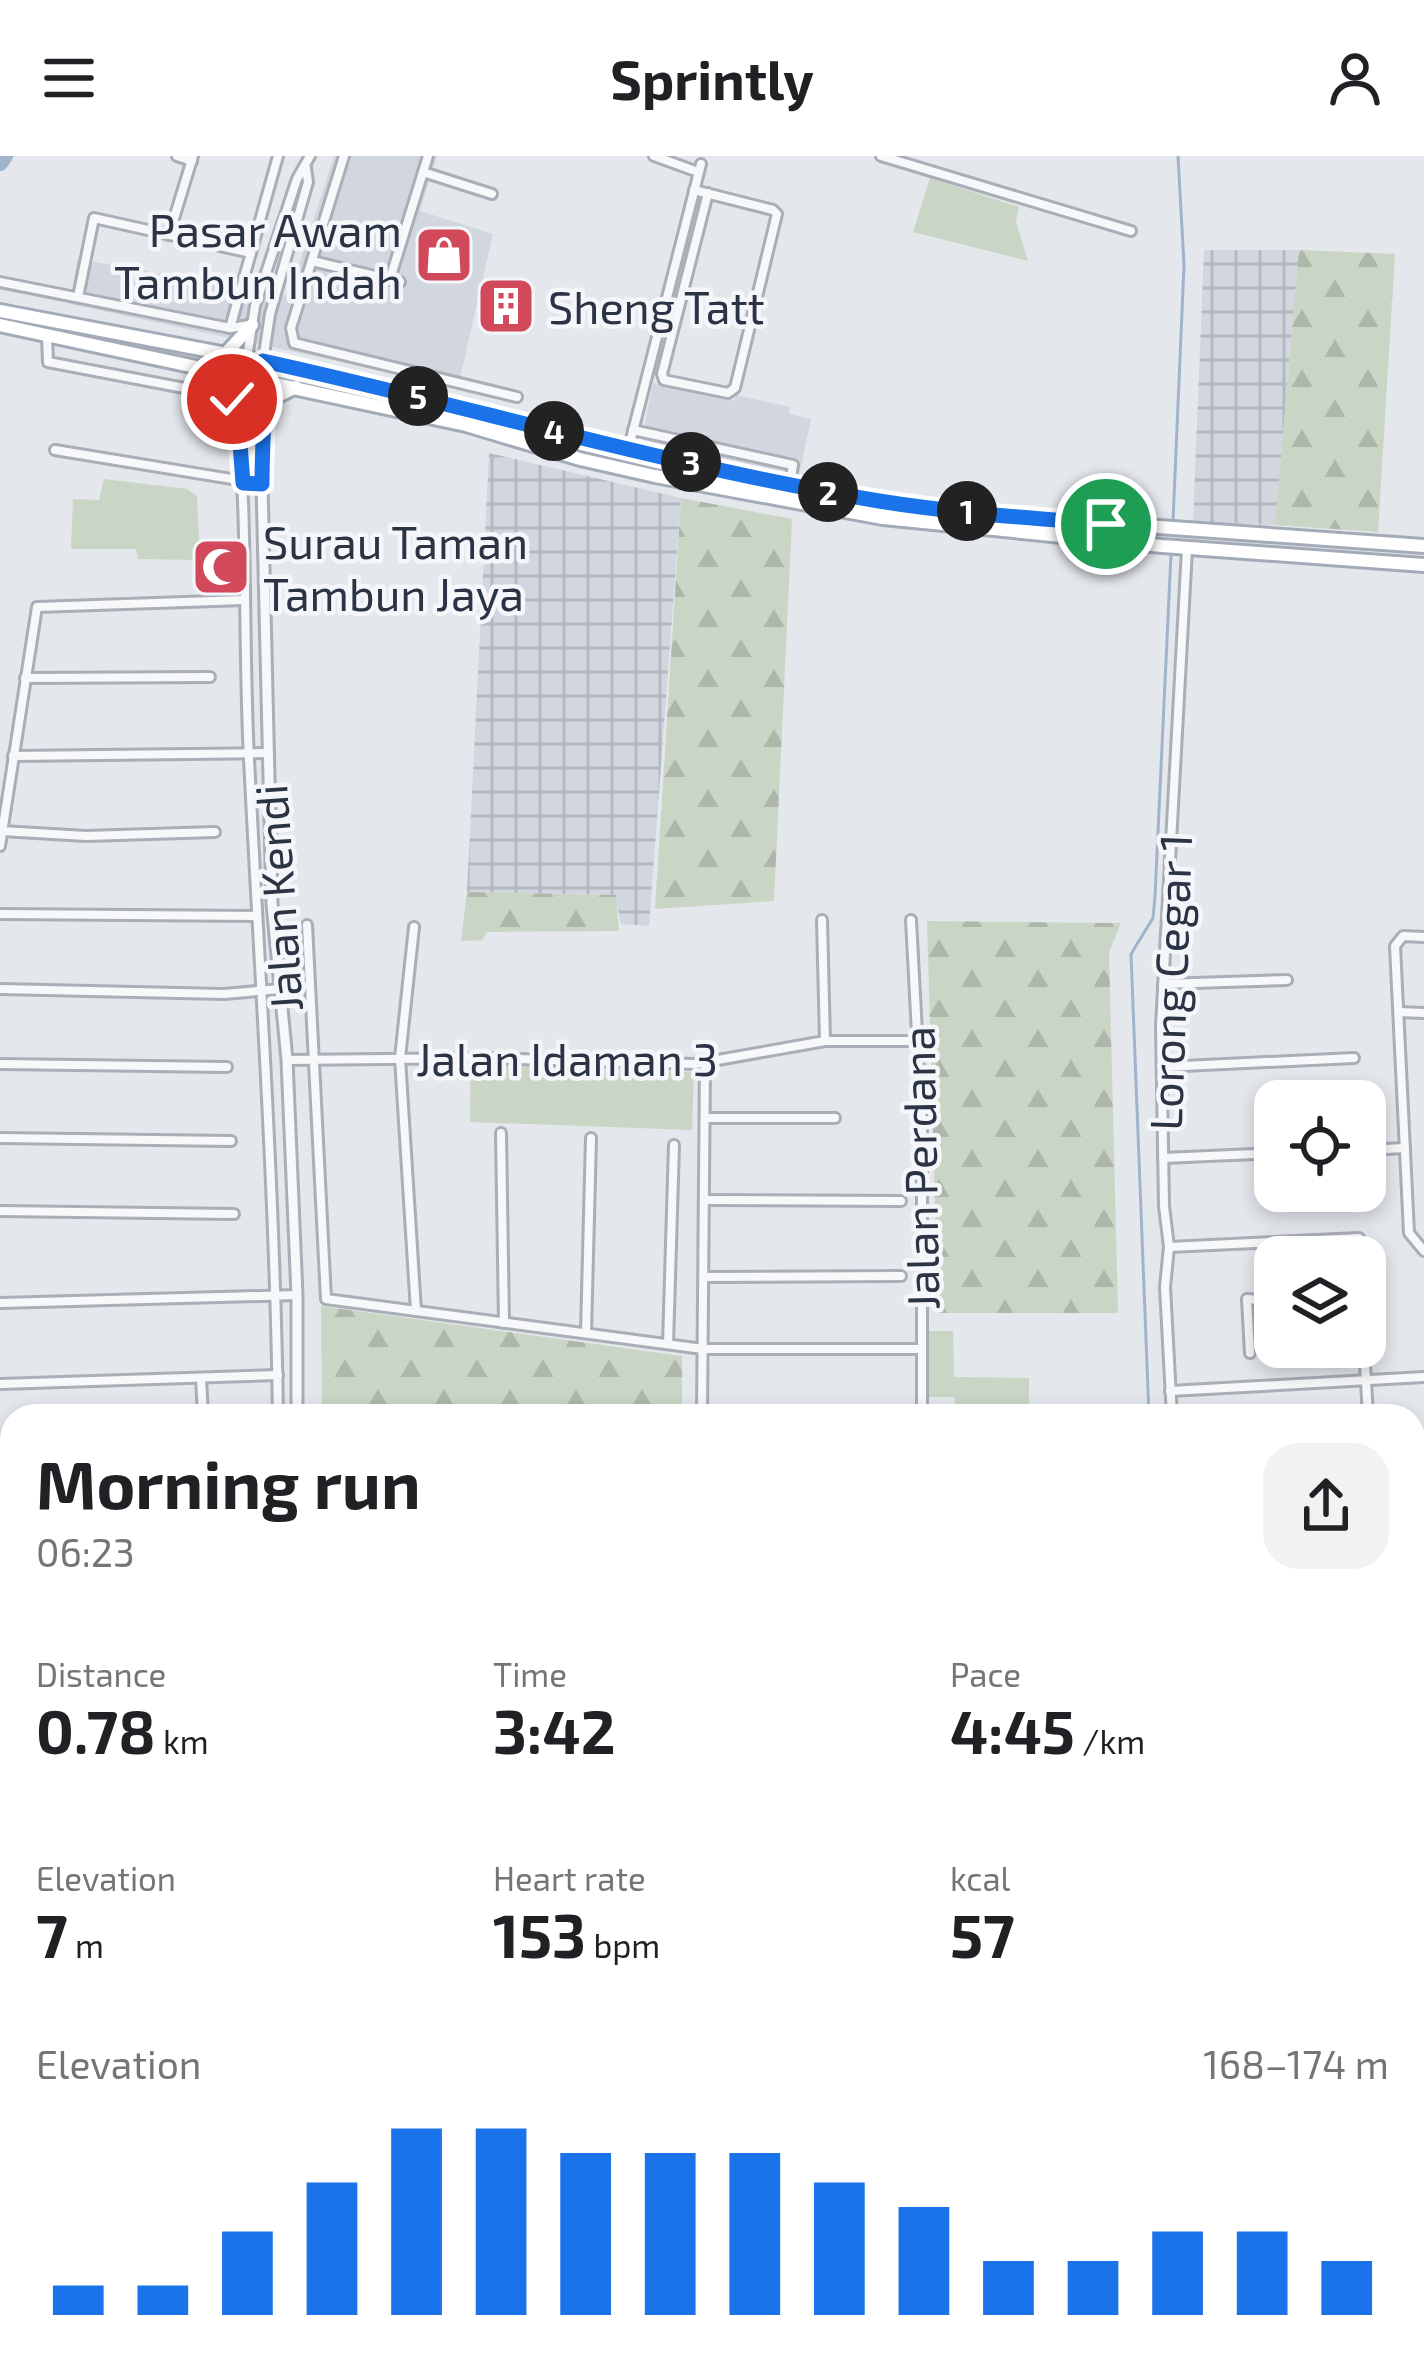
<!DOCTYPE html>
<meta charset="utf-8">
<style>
:root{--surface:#fff;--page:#f2f2f2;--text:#202124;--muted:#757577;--accent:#1a73e8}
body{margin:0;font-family:"Exo 2",sans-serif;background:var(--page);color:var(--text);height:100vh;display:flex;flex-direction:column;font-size:45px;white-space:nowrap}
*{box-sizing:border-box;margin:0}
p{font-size:39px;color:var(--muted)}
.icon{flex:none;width:66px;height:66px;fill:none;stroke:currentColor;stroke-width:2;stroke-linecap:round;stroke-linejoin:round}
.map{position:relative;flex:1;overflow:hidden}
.drawer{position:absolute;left:0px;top:1248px;width:1425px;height:975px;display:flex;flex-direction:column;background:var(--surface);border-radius:36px 36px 0 0;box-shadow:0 6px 18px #0003}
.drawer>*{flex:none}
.fabs{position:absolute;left:1254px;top:924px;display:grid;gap:24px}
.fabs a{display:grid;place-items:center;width:132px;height:132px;border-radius:24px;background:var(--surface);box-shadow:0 6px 18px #0003;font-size:60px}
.pin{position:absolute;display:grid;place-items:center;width:102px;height:102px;color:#fff;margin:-51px;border:6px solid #fff;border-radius:50%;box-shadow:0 3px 12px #0007}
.km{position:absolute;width:60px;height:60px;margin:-30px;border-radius:50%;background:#222;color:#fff;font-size:33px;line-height:60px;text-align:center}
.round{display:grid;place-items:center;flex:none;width:126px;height:126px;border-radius:36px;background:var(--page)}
.summary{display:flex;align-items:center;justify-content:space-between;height:204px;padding:0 36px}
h1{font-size:66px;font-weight:700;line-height:90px}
.metrics{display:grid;grid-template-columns:repeat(3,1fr);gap:18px;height:204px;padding:12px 36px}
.metrics div{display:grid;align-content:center}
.metrics b{font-size:60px;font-weight:700}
.metrics small{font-size:33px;font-weight:400}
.metrics p{font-size:33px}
.chart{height:336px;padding:24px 36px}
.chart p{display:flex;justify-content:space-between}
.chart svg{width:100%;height:216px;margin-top:12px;stroke:var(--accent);stroke-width:6}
header{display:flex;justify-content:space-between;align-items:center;height:156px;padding:0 36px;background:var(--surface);font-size:54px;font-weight:700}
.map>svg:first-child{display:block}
</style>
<header><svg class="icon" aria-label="menu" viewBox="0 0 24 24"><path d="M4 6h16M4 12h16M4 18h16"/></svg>Sprintly<svg class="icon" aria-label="person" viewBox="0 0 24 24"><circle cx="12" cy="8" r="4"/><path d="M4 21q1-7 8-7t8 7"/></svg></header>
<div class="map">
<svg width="1424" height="2222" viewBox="0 0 1424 2222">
<defs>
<pattern id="industrial-grid" width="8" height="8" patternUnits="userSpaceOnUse" patternTransform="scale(3)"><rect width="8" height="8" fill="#d2d6de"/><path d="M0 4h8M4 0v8" fill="none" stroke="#b4b8c0"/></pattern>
<pattern id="forest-firs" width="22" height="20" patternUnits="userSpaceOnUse" patternTransform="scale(3)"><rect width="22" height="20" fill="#c9d6c5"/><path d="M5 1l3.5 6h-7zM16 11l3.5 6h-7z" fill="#adb8ab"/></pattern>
</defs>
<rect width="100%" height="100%" fill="#e4e7ec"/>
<g fill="#d2d6de">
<polygon points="334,0 437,0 420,55 493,78 458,231 70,148 77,103 289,140"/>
<polygon points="653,227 734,245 736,239 790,251 789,258 811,263 799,320 641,286"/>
<polygon points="12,1622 12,2053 0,2050 0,1623"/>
<polygon points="1424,1701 1424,1787 1413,1765 1413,1715"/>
<polygon points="816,2211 927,2211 904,2222 790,2222"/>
</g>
<g fill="url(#industrial-grid)">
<polygon points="1204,94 1299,94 1275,369 1193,366"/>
<polygon points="489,297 681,342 649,770 621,768 615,739 467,736"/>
</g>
<g fill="#c9d6c5">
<polygon points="930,22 1019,51 1016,66 1028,105 913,76"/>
<polygon points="104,323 187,333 197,340 200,404 138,403 136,393 71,393 73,343 99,344"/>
<polygon points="471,907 694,916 692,974 470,966"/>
<polygon points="927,1175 953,1175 954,1221 1029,1222 1029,1260 956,1260 955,1241 927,1241"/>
<polygon points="0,1394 12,1394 12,1450 0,1449"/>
<polygon points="12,1626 12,1694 0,1691 0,1627"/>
<polygon points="1424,1873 1424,1976 1413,1980 1413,1886"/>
</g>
<g fill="url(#forest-firs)">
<polygon points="1299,94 1395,98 1378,376 1275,369"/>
<polygon points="681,342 792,363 774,745 655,753"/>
<polygon points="467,736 616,739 619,775 487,776 482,784 461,785"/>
<polygon points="927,765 1121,767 1109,796 1118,1157 938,1157"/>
<polygon points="321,1150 682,1200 682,1260 322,1260"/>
</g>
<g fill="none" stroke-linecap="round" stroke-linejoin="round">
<g stroke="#9fb4cc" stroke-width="3">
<polyline points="1173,365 1184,109 1178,0"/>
<polyline points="1149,1260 1131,798 1153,762 1155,740 1171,398"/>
<polyline points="1322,2211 1326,2222"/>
</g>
<polyline stroke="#9fb4cc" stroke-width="16" points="0,7 5,0"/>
<g stroke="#a9aeb7" stroke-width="14">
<g id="minor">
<polyline points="177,0 192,5"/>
<polyline points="344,0 291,172 294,187 517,241"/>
<polyline points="654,0 698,16"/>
<polyline points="881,0 1131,75"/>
<polyline points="423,16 492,38"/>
<polyline points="694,34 773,54 777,58 735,232 728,237 664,224 662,218 708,37"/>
<polyline points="169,79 193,0"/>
<polyline points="312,105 400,126"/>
<polyline points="390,123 428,0"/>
<polyline points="0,126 230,172 250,169"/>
<polyline points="78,141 94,62 251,97"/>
<polyline points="230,172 278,0"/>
<path d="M47 180 48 206 226 240 237 248C248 366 243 485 249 603 260 822 275 1041 278 1260"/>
<polyline points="247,202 255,150 297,23 310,0"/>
<polyline points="263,205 270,158 308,26 306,12"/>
<polyline points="633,274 793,309 790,328"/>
<polyline points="629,291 701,8"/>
<polyline points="55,294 262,328"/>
<polyline points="25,522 210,521"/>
<polyline points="13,600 268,597"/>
<polyline points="2,675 86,680 215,676"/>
<polyline points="0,690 37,451 244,444"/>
<polyline points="0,758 257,760"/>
<polyline points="822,764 825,885"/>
<polyline points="911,764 922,971 922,1260"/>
<polyline points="307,769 326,1143 703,1193 921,1193"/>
<polyline points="414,771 400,902 416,1155"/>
<polyline points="1424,781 1403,780 1395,790 1409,1077 1424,1095"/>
<polyline points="1163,828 1287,824"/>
<polyline points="0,833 224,838 280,833"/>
<polyline points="1399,856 1424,857"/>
<polyline points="287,904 483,902 695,908 825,885 918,885"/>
<polyline points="0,908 227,911"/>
<polyline points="1162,911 1354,902"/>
<polyline points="705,962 835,962"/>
<polyline points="501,977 504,1167"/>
<polyline points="0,982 231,985"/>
<polyline points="1365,994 1405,992"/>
<polyline points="1163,1002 1275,997"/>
<polyline points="705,1044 901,1045"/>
<polyline points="0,1055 234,1058"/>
<polyline points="1169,1091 1359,1082"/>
<polyline points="704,1121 901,1120"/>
<polyline points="0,1147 297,1139"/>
<polyline points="586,1177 591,982"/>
<polyline points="668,1188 674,989"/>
<polyline points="1364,1191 1368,1260"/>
<polyline points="1250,1197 1247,1143 1275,1145"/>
<polyline points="201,1222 203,1260"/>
<polyline points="0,1228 278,1219"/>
<polyline points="1170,1235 1424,1221"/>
<polyline points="702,1260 705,907"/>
<polyline points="1172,1260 1165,1131 1169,1091 1164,1050 1161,870 1187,393"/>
<polyline points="0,1307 12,1306"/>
<polyline points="1418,1334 1424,1326"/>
<polyline points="0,1384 12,1384"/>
<polyline points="1413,1572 1424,1559"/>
<polyline points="0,1615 12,1614"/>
<polyline points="1413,1692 1424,1678"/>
<polyline points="0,1703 12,1706"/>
<polyline points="0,1789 12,1793"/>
<polyline points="1413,1791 1424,1813"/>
<polyline points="0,1875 12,1878"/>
<polyline points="0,1957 12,1960"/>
<polyline points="0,2040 12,2043"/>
<polyline points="1413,2040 1424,2069"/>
<polyline points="1413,2107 1424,2083"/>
<polyline points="973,2211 976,2222"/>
<polyline points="1098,2211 1102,2222"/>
<polyline points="1175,2211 1179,2222"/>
<polyline points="1253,2211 1257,2222"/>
<polyline points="190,2222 193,2211"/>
<polyline points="632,2222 657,2211"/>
<polyline points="819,2222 843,2211"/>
<polyline points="986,2222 1009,2211"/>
<polyline points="1361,2222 1366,2211"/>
</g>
</g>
<g stroke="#a9aeb7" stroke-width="15">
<g id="tertiary">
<polyline points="247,202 262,260"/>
<path d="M263 205C266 246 262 286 262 328L272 748 287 904 297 1139V1260"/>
<polyline points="164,2222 167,2211"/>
</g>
</g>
<g stroke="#a3abb8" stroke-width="18">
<g id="primary">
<polyline points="0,155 263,205 395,234 588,284 887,346 1089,366 1424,390"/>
<polyline points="0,169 466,269 580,303 655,320 883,362 1162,390 1424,409"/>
<polyline points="226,197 252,169"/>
<polyline points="262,262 278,240 296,231"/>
</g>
</g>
<g stroke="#8b94a3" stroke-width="18">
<g id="trunk">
<polyline points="1413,1608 1424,1595"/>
<polyline points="1413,1640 1424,1627"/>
<polyline points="688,2222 712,2211"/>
<polyline points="741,2222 765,2211"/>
</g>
</g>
<use href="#minor" stroke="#f7f8fa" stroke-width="8"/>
<use href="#tertiary" stroke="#f7f8fa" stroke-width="9"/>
<use href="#primary" stroke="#fff" stroke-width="12"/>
<use href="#trunk" stroke="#fff" stroke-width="12"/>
</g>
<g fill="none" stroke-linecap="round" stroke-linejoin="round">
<g stroke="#fff" stroke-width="24">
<path id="route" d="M232 243 237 248 243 327 262 328C262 286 266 246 263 205 469 250 671 311 879 345 953 357 1031 362 1106 368"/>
</g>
<use href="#route" stroke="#1a73e8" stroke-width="15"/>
</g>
<defs>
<g id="shop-square" transform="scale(3)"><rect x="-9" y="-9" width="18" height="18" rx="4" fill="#d1495b" stroke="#f4f6f9"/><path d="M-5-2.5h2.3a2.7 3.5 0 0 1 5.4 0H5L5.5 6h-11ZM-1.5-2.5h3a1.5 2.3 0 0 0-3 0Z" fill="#fff"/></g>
<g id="building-square" transform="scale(3)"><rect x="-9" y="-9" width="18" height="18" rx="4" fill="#d1495b" stroke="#f4f6f9"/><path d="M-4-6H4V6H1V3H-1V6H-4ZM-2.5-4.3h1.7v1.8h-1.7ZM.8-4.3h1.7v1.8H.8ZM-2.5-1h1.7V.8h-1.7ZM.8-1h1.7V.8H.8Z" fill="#fff"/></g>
<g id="mosque-square" transform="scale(3)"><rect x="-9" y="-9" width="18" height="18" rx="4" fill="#d1495b" stroke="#f4f6f9"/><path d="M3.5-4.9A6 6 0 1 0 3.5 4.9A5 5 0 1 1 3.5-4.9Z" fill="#fff"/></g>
</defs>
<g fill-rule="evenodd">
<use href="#shop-square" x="444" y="99"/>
<use href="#building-square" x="506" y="150"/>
<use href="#mosque-square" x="221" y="411"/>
</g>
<g text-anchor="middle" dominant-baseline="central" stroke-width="9" stroke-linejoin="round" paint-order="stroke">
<g font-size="45" fill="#2b3445" stroke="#f4f6f9" text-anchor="start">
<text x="402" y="73" text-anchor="end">Pasar Awam<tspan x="402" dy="52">Tambun Indah</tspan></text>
<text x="548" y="150">Sheng Tatt</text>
<text x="263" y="385">Surau Taman<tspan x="263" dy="52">Tambun Jaya</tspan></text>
</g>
<g font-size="45" fill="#2b3445" stroke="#f4f6f9">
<text transform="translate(277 742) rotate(-94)">Jalan Kendi</text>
<text transform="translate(1169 826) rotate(-88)">Lorong Cegar 1</text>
<text x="567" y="902">Jalan Idaman 3</text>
<text transform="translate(919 1012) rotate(-91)">Jalan Perdana</text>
</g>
</g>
</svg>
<div class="fabs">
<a><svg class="icon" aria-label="locate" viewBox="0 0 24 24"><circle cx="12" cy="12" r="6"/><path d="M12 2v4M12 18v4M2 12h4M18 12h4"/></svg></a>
<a><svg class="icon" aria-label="layers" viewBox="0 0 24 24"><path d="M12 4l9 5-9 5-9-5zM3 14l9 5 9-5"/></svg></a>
</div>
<div class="pin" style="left:1106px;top:368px;background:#1e9e55"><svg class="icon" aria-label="arrive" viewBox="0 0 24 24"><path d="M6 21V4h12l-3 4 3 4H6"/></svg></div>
<div class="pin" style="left:232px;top:243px;background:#d93025"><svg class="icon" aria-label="check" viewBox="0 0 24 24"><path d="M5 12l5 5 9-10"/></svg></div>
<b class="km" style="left:967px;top:355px">1</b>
<b class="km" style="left:828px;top:336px">2</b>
<b class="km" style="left:691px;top:306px">3</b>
<b class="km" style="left:554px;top:275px">4</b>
<b class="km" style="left:418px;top:240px">5</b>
<section class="drawer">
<div class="summary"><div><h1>Morning run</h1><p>06:23</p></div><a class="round"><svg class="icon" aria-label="share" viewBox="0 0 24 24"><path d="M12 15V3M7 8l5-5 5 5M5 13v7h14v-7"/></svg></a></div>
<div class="metrics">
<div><p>Distance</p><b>0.78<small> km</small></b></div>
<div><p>Time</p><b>3:42</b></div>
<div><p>Pace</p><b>4:45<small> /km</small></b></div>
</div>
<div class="metrics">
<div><p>Elevation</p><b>7<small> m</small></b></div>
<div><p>Heart rate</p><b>153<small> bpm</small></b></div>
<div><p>kcal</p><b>57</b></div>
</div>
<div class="chart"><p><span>Elevation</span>168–174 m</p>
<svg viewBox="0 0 160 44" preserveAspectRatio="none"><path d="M5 44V38M15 44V38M25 44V27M35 44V17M45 44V6M55 44V6M65 44V11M75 44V11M85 44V11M95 44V17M105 44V22M115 44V33M125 44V33M135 44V27M145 44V27M155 44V33"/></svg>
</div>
</section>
</div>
